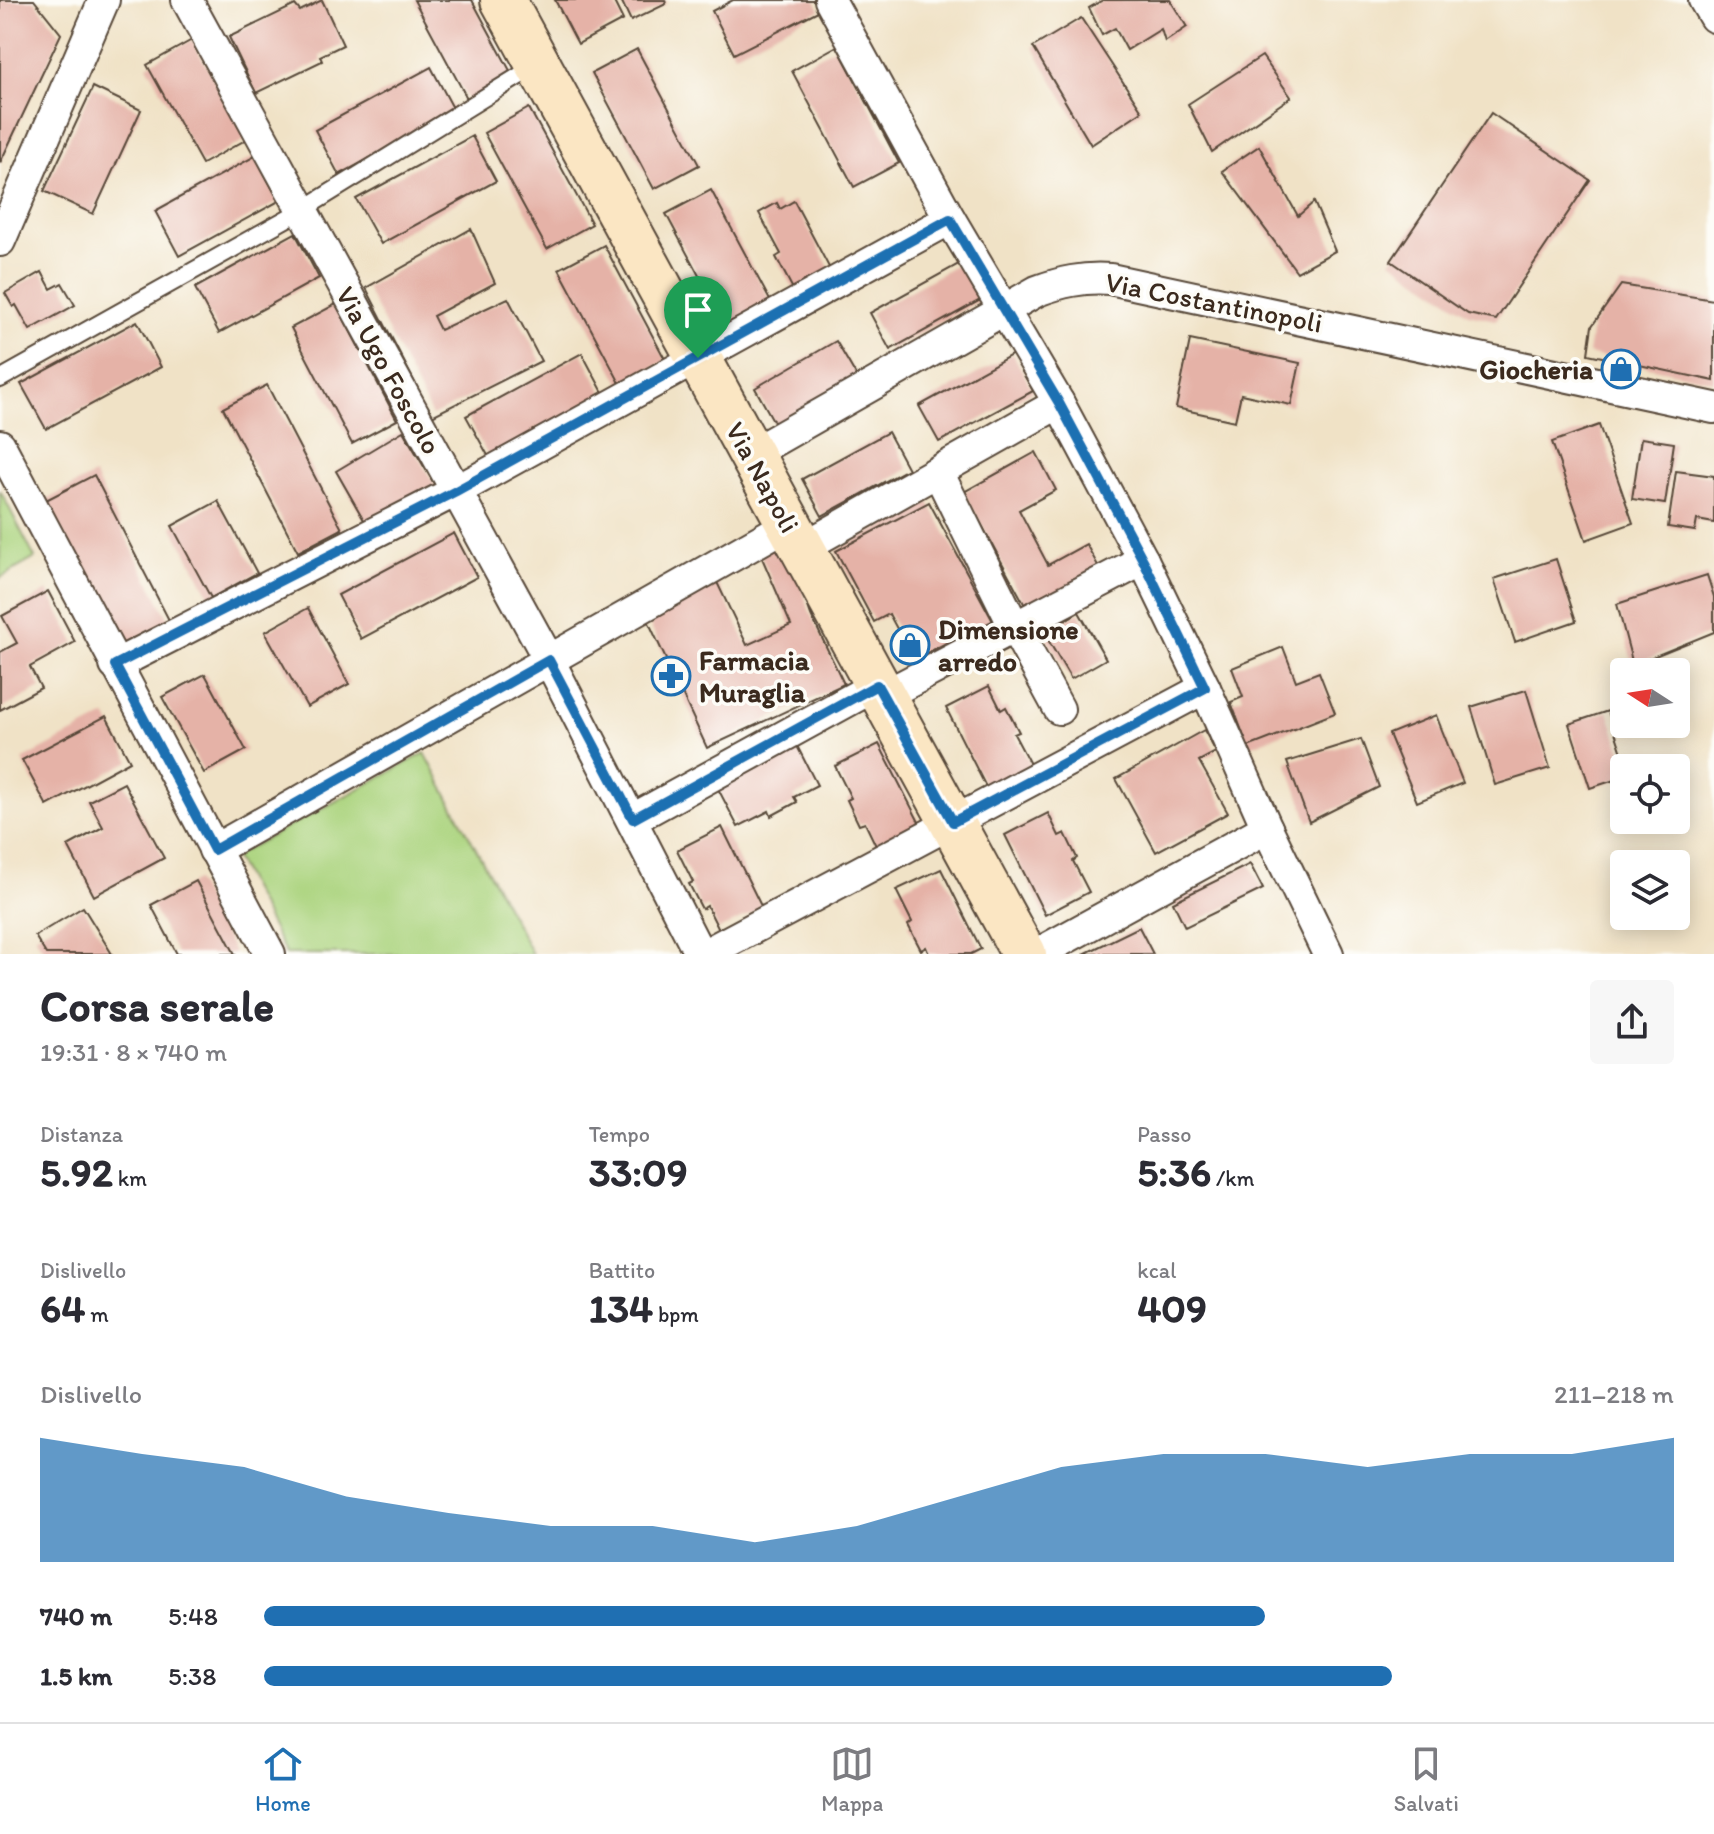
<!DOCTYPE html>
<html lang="it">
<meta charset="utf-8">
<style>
:root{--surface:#fff;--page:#f7f7f7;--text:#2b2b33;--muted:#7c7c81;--line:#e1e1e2;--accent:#1f6fb2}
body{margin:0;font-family:Itim,sans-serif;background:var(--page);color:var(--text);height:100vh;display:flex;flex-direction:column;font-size:30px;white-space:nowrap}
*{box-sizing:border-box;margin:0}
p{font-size:26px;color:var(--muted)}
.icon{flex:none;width:44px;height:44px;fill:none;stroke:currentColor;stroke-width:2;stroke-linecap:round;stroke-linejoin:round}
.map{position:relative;height:954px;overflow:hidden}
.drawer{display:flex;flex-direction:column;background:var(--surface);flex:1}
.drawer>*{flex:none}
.needle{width:52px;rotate:282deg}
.buttons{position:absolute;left:1610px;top:658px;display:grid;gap:16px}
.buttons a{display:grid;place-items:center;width:80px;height:80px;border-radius:8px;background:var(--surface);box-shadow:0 4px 20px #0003;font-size:40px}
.pin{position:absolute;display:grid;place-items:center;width:68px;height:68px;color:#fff;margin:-82px -34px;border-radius:50% 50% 50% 0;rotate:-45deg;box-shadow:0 0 8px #0007}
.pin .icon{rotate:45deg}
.round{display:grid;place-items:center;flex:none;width:84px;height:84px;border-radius:8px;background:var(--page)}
.head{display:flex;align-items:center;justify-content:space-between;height:136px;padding:0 40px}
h1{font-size:44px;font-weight:800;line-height:60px}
.metrics{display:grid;grid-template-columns:repeat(3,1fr);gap:12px;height:136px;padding:8px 40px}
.metrics div{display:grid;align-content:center}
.metrics b{font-size:40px;font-weight:800}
.metrics small{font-size:22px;font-weight:400}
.metrics p{font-size:22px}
.chart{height:224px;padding:16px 40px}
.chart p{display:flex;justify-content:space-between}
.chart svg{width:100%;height:144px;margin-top:8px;fill:var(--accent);opacity:.7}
ul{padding:0 40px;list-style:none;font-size:26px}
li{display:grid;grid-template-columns:128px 96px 1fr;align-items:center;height:60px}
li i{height:20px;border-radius:10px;background:var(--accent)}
.menu{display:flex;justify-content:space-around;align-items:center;height:112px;border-top:2px solid var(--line);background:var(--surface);font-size:22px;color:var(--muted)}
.menu a{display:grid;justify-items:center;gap:4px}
.menu .selected{color:var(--accent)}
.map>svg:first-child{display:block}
</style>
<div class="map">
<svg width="1714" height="954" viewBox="0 0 1714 954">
<rect width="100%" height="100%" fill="#fdfcf7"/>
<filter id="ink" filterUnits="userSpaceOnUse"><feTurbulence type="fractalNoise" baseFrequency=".0125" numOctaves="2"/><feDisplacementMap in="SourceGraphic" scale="16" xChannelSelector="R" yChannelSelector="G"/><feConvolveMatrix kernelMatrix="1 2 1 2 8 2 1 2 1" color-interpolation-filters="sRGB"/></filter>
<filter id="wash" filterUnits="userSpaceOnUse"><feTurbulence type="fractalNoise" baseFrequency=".006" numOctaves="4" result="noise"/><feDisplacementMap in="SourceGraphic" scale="32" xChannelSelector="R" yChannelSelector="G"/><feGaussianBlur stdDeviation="1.8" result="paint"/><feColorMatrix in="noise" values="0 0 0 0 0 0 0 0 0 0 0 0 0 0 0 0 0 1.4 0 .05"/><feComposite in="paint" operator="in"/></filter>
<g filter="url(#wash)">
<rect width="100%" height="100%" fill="#f0e2c6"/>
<g fill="#acd47f" stroke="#747f4e" stroke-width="2">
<polygon points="0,490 35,558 0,578"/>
<polygon points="425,753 532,954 286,954 234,856"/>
</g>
<g id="blocks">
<g fill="#e5b2a7">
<polygon points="0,0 34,0 61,34 0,163"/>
<polygon points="322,0 343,45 320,56 322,61 256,93 229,37 295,5 300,11"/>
<polygon points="414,0 472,0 514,78 469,102"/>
<polygon points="555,0 613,0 623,20 578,44"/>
<polygon points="621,0 665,0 666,4 631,21"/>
<polygon points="733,0 815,0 820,10 734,54 712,11"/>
<polygon points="1103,0 1170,0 1187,27 1165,42 1161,29 1127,50 1115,28 1102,35 1089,8"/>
<polygon points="1081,18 1142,111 1091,145 1033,47"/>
<polygon points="192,40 247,139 202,164 147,65"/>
<polygon points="837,46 899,163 854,187 792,71"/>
<polygon points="637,49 699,165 654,189 592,73"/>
<polygon points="1262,56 1291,97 1212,152 1188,104"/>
<polygon points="431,67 455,112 339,175 315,130"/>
<polygon points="93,87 141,110 93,214 44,191"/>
<polygon points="529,108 592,224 547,249 484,133"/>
<polygon points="1491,113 1590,180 1496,320 1468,314 1391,261"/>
<polygon points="472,136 496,181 381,244 356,199"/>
<polygon points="1259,146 1298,216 1314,202 1335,251 1297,272 1222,171"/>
<polygon points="255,156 279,201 179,256 155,211"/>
<polygon points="711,190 773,306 728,330 666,214"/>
<polygon points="794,201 831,271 794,291 776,257 781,254 759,213 777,203 780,209"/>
<polygon points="471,229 495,283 433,316 440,330 508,298 541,361 432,416 366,288"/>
<polygon points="295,233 319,278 219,333 195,288"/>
<polygon points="604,245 666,361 621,385 559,269"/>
<polygon points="964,261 984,298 890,350 870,313"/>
<polygon points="42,272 51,289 62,283 75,305 30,330 16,305 13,307 5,293"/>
<polygon points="1621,285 1714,300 1714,381 1588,354 1592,326"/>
<polygon points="336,304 397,420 352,444 291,328"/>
<polygon points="137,321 161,367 46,429 21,384"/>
<polygon points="1190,340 1300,363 1291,405 1241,394 1235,421 1176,408"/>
<polygon points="836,341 857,377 775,424 755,388"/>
<polygon points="582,353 606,398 491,461 466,416"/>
<polygon points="1013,354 1033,391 939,442 919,406"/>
<polygon points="267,385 342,529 298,552 223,408"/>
<polygon points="1599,425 1633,523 1586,540 1552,442"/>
<polygon points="403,431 436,487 368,527 336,471"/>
<polygon points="888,432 908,469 822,516 802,479"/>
<polygon points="1641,438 1674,443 1665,504 1632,499"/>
<polygon points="1036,452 1056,490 1019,510 1048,565 1086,544 1101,571 1028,611 964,492"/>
<polygon points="1676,471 1714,476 1714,523 1697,520 1695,531 1668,527"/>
<polygon points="94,475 170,622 122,647 46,500"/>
<polygon points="218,501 257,573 211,598 172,526"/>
<polygon points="929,502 995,625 961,644 957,637 914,660 889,614 874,622 836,551"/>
<polygon points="454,533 477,577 361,639 338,595"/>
<polygon points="784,537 811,615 844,684 707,748 644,612 715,578 747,645 791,625 759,551"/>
<polygon points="1556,559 1576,621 1515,642 1494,579"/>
<polygon points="1707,575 1714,597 1714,632 1633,665 1617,604"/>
<polygon points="48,591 75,642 30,667 41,688 0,710 0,652 17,643 2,616"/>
<polygon points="308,608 349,684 307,707 265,632"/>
<polygon points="1079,612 1106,659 1071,679 1044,633"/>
<polygon points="1283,647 1296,681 1319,672 1335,713 1248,747 1231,702 1243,697 1232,668"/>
<polygon points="205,674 246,750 204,773 162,697"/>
<polygon points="989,686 1001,710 1006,707 1019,732 1014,734 1031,766 987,789 946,708"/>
<polygon points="1526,690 1550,768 1495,785 1471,707"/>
<polygon points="1608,711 1627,768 1624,768 1624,777 1590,788 1569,724"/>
<polygon points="1436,715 1463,783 1417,802 1389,734"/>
<polygon points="106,716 130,761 47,806 22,760"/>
<polygon points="1204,730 1216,752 1199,761 1228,813 1156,852 1116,779"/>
<polygon points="1361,739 1379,787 1309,822 1287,762"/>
<polygon points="795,742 817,785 794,797 797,802 771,816 769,811 738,827 715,783"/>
<polygon points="879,744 920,824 876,846 865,823 859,825 847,800 851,798 835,766"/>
<polygon points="124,783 164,858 94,896 68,846 103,827 89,801"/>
<polygon points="1048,813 1059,836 1065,833 1077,858 1073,861 1089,892 1045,915 1005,835"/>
<polygon points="722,827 762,908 719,930 707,906 702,909 689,884 693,882 677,850"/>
<polygon points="1250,864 1263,889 1185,927 1173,902"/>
<polygon points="941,869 981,949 971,954 929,954 926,947 921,950 908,925 912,922 896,890"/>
<polygon points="196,881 235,954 177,954 151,905"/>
<polygon points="83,907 112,954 46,954 35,936"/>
<polygon points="1139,927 1153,954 1084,954"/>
</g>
</g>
</g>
<g filter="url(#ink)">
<use href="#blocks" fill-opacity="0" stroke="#564637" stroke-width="2"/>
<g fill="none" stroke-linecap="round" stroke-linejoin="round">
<g stroke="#564637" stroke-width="20">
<polyline id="service" points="0,379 302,210 537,65"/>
</g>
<g stroke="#564637" stroke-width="34">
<g id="minor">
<polyline points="187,0 549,660 700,954"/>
<polyline points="830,0 950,219 1059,403 1143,560 1205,688 1267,828 1328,954"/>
<polyline points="1704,0 1714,17"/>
<polyline points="0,241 104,0"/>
<polyline points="0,445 270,954"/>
<path d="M751 454 1037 291C1061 282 1083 277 1110 279L1714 408"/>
<polyline points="938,472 1015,628 1059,709"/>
<polyline points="802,548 1059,403"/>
<polyline points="115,665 456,491 950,219"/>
<polyline points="883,696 1143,560"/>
<polyline points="633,819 877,685"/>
<polyline points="214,850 789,524"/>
<polyline points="705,954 1205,688"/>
<polyline points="1037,954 1267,828"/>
</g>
</g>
<g stroke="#564637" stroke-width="48">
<polyline id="secondary" points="503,0 1024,954"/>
</g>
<use href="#service" stroke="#fff" stroke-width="16"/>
<use href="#minor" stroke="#fff" stroke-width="30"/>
<use href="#secondary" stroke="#fbe6c3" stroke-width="44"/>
</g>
</g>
<g fill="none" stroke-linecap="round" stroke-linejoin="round" filter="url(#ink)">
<g stroke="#fff" stroke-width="16">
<polygon id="route" points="950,219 1059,403 1143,560 1205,688 953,822 877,685 633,819 549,660 214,850 115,665 456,491"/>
</g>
<use href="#route" stroke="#1f6fb2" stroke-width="10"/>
</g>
<defs>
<g id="shop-ring" transform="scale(2)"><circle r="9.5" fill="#fdfcf7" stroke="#1f6fb2" stroke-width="1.5"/><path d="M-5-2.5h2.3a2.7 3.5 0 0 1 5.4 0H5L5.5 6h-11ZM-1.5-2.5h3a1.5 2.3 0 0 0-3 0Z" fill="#1f6fb2"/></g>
<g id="pharmacy-ring" transform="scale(2)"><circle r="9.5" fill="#fdfcf7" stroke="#1f6fb2" stroke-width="1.5"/><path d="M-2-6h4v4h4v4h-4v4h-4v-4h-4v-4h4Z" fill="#1f6fb2"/></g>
</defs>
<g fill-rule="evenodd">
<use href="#shop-ring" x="1621" y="369"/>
<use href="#shop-ring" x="910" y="645"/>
<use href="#pharmacy-ring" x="671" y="676"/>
</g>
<g text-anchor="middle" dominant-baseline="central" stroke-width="7" stroke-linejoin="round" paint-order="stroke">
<g font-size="28" fill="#3b2a1e" stroke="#fdfcf7">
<text transform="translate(1214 302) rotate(11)">Via Costantinopoli</text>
<text transform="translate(389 370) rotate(61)">Via Ugo Foscolo</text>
<text transform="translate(763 477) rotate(61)">Via Napoli</text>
</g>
<g font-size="28" font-weight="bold" fill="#3b2a1e" stroke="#fdfcf7" text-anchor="start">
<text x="1593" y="369" text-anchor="end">Giocheria</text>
<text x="938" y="629">Dimensione<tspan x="938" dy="32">arredo</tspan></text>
<text x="699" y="660">Farmacia<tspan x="699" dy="32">Muraglia</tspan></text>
</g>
</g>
</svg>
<div class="buttons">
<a><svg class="needle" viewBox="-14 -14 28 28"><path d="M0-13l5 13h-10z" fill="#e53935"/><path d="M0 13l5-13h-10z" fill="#7c7c81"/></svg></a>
<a><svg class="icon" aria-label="locate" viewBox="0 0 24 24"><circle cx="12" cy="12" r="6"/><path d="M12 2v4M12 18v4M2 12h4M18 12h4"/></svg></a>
<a><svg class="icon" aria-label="layers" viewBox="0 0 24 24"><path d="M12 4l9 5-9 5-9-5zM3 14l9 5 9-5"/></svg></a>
</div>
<div class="pin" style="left:698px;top:358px;background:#1e9e55"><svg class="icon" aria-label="arrive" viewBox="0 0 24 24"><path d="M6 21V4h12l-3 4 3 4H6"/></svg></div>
</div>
<section class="drawer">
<div class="head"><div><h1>Corsa serale</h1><p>19:31 · 8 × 740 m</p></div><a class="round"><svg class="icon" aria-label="share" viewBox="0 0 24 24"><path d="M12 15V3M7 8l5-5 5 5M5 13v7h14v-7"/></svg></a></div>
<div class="metrics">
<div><p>Distanza</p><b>5.92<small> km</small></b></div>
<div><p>Tempo</p><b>33:09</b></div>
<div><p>Passo</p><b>5:36<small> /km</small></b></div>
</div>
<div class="metrics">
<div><p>Dislivello</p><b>64<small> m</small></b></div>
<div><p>Battito</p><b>134<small> bpm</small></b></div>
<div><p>kcal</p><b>409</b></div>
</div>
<div class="chart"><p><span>Dislivello</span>211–218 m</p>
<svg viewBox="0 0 160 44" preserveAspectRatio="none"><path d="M0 44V6L10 11L20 15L30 24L40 29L50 33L60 33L70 38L80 33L90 24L100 15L110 11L120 11L130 15L140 11L150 11L160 6V44z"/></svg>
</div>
<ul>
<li><b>740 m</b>5:48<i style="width:71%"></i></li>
<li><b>1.5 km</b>5:38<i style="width:80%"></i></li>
</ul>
</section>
<nav class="menu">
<a class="selected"><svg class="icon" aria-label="home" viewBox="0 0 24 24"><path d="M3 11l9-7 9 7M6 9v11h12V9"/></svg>Home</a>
<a><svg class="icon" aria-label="map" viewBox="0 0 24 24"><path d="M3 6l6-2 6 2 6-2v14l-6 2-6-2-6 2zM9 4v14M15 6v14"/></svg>Mappa</a>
<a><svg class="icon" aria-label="saved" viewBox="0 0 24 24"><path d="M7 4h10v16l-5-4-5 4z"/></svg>Salvati</a>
</nav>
